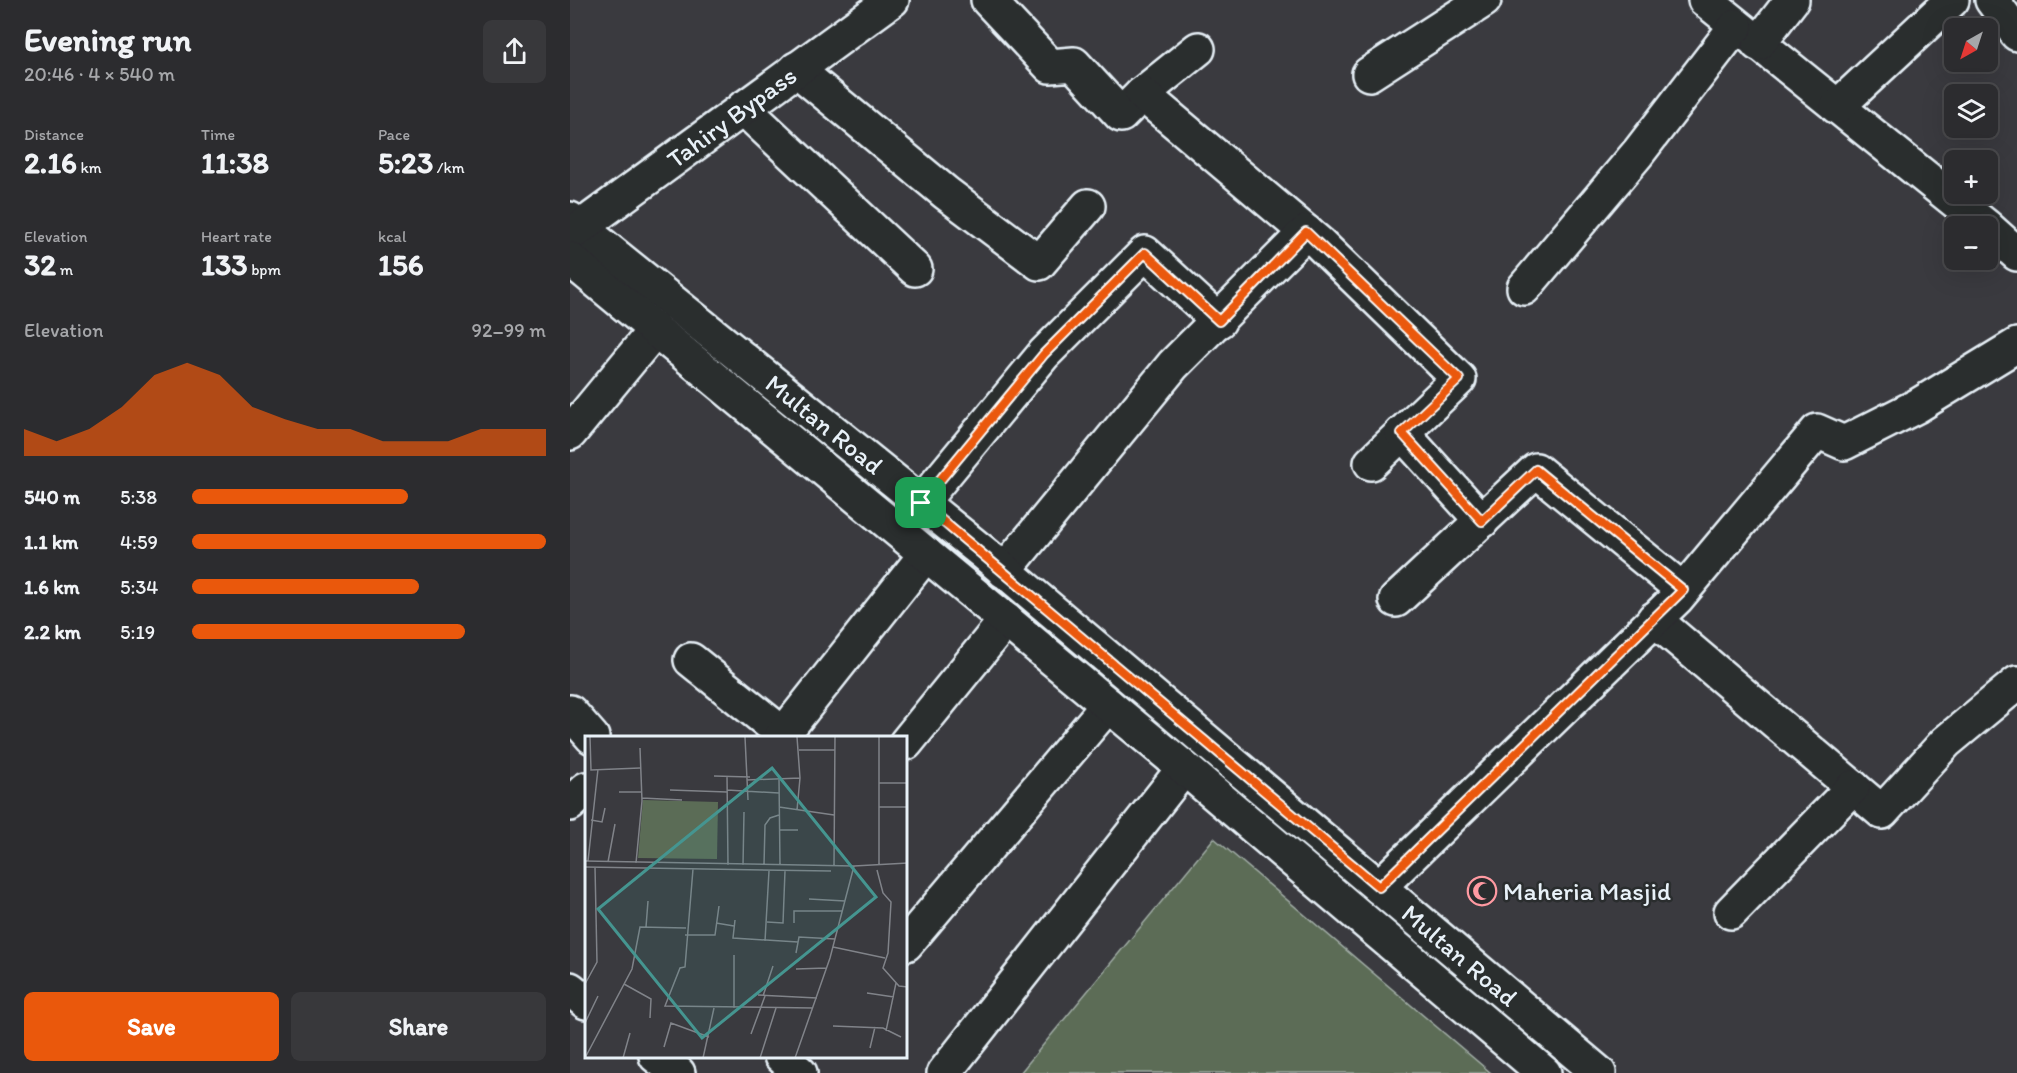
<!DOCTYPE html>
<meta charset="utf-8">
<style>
:root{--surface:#2c2c2f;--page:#38383b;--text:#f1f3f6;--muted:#a6a7aa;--line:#48484b;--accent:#ea580c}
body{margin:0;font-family:Itim,sans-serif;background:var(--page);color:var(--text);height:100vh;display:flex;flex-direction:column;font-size:22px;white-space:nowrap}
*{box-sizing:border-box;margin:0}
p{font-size:20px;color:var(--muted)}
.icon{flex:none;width:33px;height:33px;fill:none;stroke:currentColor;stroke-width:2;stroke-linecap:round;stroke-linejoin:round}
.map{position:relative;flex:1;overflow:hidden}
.details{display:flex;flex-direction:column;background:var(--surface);width:570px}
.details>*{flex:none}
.needle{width:39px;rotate:219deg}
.buttons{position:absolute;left:1374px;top:18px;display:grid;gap:12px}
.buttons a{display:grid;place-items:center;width:54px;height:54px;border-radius:9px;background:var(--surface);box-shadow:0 6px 24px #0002,0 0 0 2px var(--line);font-size:30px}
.pin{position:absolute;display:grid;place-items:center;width:51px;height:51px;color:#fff;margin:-26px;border-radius:12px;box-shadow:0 3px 9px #0006}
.round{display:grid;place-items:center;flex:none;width:63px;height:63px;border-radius:9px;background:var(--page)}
.head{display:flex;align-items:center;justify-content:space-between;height:102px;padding:0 24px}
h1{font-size:33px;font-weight:700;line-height:45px}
.figures{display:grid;grid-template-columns:repeat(3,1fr);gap:9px;height:102px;padding:6px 24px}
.figures div{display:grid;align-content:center}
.figures b{font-size:30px;font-weight:700}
.figures small{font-size:16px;font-weight:400}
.figures p{font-size:16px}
.chart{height:168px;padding:12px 24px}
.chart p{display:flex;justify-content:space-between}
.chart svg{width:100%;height:108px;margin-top:6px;fill:var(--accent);opacity:.7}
.button{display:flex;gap:12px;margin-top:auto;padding:12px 24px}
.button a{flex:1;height:69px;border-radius:9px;background:var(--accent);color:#fff;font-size:24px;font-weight:700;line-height:69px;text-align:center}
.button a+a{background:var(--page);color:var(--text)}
ul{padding:0 24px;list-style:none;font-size:20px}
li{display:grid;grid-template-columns:96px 72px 1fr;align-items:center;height:45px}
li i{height:15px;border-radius:8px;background:var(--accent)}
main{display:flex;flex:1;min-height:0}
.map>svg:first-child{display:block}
</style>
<main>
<section class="details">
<div class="head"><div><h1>Evening run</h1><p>20:46 · 4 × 540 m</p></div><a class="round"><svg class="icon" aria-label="share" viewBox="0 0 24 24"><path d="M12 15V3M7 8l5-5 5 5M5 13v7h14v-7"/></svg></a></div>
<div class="figures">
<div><p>Distance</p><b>2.16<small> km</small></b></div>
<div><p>Time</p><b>11:38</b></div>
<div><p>Pace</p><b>5:23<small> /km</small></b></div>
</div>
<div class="figures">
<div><p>Elevation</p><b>32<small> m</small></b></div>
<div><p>Heart rate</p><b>133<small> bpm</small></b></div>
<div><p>kcal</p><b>156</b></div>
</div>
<div class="chart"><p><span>Elevation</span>92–99 m</p>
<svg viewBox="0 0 160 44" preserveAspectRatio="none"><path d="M0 44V33L10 38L20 33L30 24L40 11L50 6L60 11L70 24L80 29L90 33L100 33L110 38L120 38L130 38L140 33L150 33L160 33V44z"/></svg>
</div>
<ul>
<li><b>540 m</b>5:38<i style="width:61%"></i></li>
<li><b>1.1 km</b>4:59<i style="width:100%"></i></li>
<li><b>1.6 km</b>5:34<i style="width:64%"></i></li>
<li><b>2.2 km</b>5:19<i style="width:77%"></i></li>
</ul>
<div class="button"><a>Save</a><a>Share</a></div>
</section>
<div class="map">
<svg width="1447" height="1073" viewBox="0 0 1447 1073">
<rect width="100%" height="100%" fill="#3a3a3f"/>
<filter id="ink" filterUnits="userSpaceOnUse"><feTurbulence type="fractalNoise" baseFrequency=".0167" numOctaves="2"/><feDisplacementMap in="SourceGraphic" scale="12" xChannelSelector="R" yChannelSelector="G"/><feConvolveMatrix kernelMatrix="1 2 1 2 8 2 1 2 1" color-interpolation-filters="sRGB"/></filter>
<g filter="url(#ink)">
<polygon fill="#5b6c56" stroke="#a2aea7" stroke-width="1.5" points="644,838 921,1073 450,1073"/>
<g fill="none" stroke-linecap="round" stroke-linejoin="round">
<g stroke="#e8f1f8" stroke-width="38">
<g id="minor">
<polyline points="418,0 480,66 504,64 551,115 572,94 628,49"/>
<polyline points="1135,0 1416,226"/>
<polyline points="1422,0 1447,34"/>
<polyline points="1188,44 1222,0"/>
<polyline points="226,69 376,193 469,263 518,206"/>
<polyline points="799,74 914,0"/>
<polyline points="572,94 749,243 889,379 801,463"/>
<polyline points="1267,107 1382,0"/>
<polyline points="173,108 345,269"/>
<polyline points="1418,228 1447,254"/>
<polyline points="954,288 1068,153 1166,26"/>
<polyline points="0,433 85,330"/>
<polyline points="832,433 912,521"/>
<polyline points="351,503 474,354 575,253 649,321"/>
<polyline points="434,571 603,365 736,232"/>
<polyline points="826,600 966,470 1113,590"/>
<polyline points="1084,619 1312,812 1376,742 1447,683"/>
<polyline points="121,660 213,734"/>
<polyline points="0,712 22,737"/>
<polyline points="211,737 356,554"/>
<polyline points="336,743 436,620"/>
<polyline points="0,804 16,789"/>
<polyline points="809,887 1107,598 1247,431 1274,443 1347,406 1447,345"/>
<polyline points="1161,912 1283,787"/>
<polyline points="336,944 538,705"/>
<polyline points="0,989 16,1002"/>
<polyline points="86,1056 108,1073"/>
<polyline points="211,1056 230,1073"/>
<polyline points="374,1073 614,768"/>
</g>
</g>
<g stroke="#e8f1f8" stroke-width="38">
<g id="major">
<path id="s1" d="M0 219 415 554 1029 1073"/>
<path id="s2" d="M0 235 322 0"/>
<polyline points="0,259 619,772 974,1073"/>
</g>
</g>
<use href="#minor" stroke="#2a2d2e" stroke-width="33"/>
<use href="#major" stroke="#2a2d2e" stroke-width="33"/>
</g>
</g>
<g fill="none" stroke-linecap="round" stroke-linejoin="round" filter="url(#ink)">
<g stroke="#fff" stroke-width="12">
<polygon id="route" points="736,232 889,379 832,433 912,521 966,470 1113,590 809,887 351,503 474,354 575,253 649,321"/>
</g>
<use href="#route" stroke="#ea580c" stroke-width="8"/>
</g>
<defs>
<g id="mosque-ring" transform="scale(1.5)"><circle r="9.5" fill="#2a2d2e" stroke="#ff9aa2" stroke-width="1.5"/><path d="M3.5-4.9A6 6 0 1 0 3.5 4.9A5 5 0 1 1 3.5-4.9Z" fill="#ff9aa2"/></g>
</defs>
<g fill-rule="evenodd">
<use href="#mosque-ring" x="912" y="891"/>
</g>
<g text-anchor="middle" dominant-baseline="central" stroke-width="5" stroke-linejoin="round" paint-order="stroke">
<g font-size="26" fill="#e8f1f8" stroke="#2a2d2e">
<text stroke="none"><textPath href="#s2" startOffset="200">Tahiry Bypass</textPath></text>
<text stroke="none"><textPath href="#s1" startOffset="327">Multan Road</textPath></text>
<text stroke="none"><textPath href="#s1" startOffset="1155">Multan Road</textPath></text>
</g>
<g font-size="26" fill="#e8f1f8" stroke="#2a2d2e" text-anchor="start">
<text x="933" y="891">Maheria Masjid</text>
</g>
</g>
<g transform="translate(15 736)">
<rect width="322" height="322" fill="#3a3a3f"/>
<path d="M58 64 133 66 132 123 53 122Z" fill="#5b6c56"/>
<path fill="none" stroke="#808389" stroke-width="1.5" d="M5 1 6 34 55 32M160 1 163 64M212 1 215 42 212 74M214 14H250M129 40 165 41M142 40 143 129M194 43 195 129M162 44 215 42M294 47H323M85 54 142 56M142 54 194 57M34 56H56M57 62 97 64M194 71 249 79M294 71H323M6 84 17 86 20 72M194 94H213M0 125 269 130 323 127M3 125 13 33M23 126 30 88M51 127 57 65 55 12M158 129 159 76M179 129 180 89 185 82 194 79M294 129V1M249 130 250 1M0 131 246 135M108 133 100 231 95 232 80 270 228 272M292 134 298 157 306 166 303 217 298 232 314 250 323 251M224 163 260 165M150 184 148 202 213 206M182 186 198 187 200 135M131 187 149 190M209 187V175H257M61 191 63 165M100 199H130L134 170M180 205 184 135M248 211 300 222M211 217 214 201 250 203M149 219V272M211 233 241 232M0 248 12 226 10 131M39 248 66 263 65 282M282 257 309 261M173 259 232 262M178 260 188 230M0 287 13 260M248 290 298 292 316 301M301 295 311 247M166 298 180 260M79 311 86 287 124 301M285 312 290 291M0 322 47 233 55 191 101 192M38 322 45 297M118 322 129 272M175 322 191 272M210 322 245 222 269 130"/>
<path fill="#459590" fill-opacity="0.15" stroke="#459590" stroke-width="3" d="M187 32 291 161 117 302 13 173Z"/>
<rect width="322" height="322" fill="none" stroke="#e8f1f8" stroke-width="3"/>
</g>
</svg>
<div class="buttons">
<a><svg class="needle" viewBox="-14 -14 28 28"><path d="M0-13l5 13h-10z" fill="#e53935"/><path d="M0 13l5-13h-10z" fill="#a6a7aa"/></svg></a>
<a><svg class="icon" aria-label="layers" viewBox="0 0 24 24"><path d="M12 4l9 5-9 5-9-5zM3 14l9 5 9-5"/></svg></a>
<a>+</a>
<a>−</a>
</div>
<div class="pin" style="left:351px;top:503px;background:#1e9e55"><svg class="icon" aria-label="arrive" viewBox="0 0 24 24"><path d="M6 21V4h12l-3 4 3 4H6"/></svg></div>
</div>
</main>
